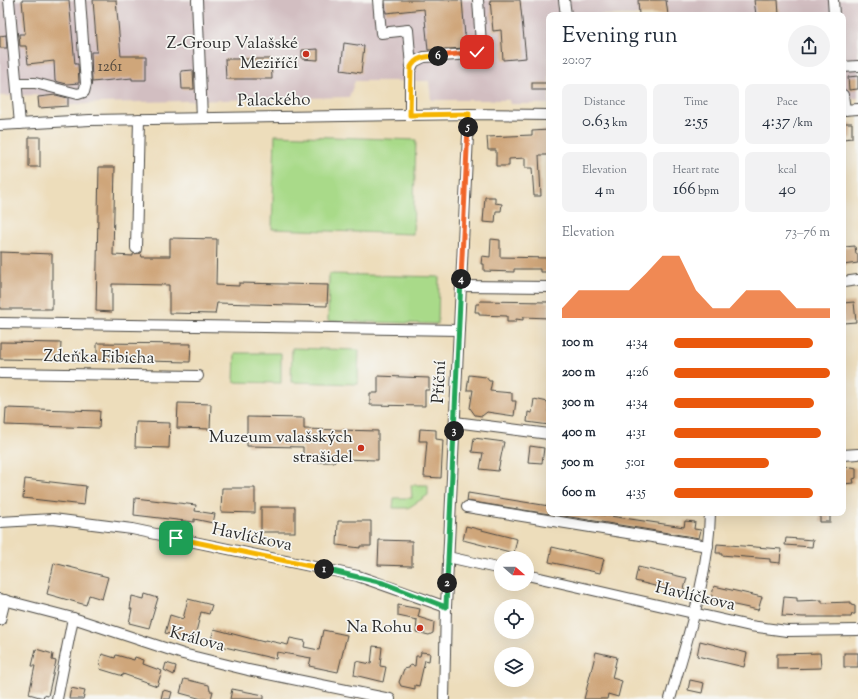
<!DOCTYPE html>
<meta charset="utf-8">
<style>
:root{--surface:#fff;--page:#f2f2f3;--text:#1f2937;--muted:#747a83;--accent:#ea580c}
body{margin:0;font-family:"Sorts Mill Goudy",serif;background:var(--page);color:var(--text);height:100vh;display:flex;flex-direction:column;font-size:15px;white-space:nowrap}
*{box-sizing:border-box;margin:0}
p{font-size:13px;color:var(--muted)}
.icon{flex:none;width:22px;height:22px;fill:none;stroke:currentColor;stroke-width:2;stroke-linecap:round;stroke-linejoin:round}
.map{position:relative;flex:1;overflow:hidden}
.drawer{position:absolute;left:546px;top:12px;width:300px;height:504px;display:flex;flex-direction:column;background:var(--surface);border-radius:8px;box-shadow:0 4px 16px #0002}
.drawer>*{flex:none}
.needle{width:26px;rotate:110deg}
.fabs{position:absolute;left:494px;top:551px;display:grid;gap:8px}
.fabs a{display:grid;place-items:center;width:40px;height:40px;border-radius:50%;background:var(--surface);box-shadow:0 4px 16px #0002;font-size:20px}
.pin{position:absolute;display:grid;place-items:center;width:34px;height:34px;color:#fff;margin:-17px;border-radius:8px;box-shadow:0 2px 6px #0006}
.km{position:absolute;width:20px;height:20px;margin:-10px;border-radius:50%;background:#222;color:#fff;font-size:11px;line-height:20px;text-align:center}
.round{display:grid;place-items:center;flex:none;width:42px;height:42px;border-radius:21px;background:var(--page)}
.head{display:flex;align-items:center;justify-content:space-between;height:68px;padding:0 16px}
h1{font-size:22px;font-weight:600;line-height:30px}
.metrics{display:grid;grid-template-columns:repeat(3,1fr);gap:6px;height:68px;padding:4px 16px}
.metrics div{display:grid;align-content:center;border-radius:8px;background:var(--page);text-align:center}
.metrics b{font-size:17px;font-weight:600}
.metrics small{font-size:11px;font-weight:400}
.metrics p{font-size:11px}
.chart{height:112px;padding:8px 16px}
.chart p{display:flex;justify-content:space-between}
.chart svg{width:100%;height:72px;margin-top:4px;fill:var(--accent);opacity:.7}
ul{padding:0 16px;list-style:none;font-size:13px}
li{display:grid;grid-template-columns:64px 48px 1fr;align-items:center;height:30px}
li i{height:10px;border-radius:5px;background:var(--accent)}
.map>svg:first-child{display:block}
</style>
<div class="map">
<svg width="858" height="699" viewBox="0 0 858 699">
<rect width="100%" height="100%" fill="#f6f6f2"/>
<filter id="ink" filterUnits="userSpaceOnUse"><feTurbulence type="fractalNoise" baseFrequency=".025" numOctaves="2"/><feDisplacementMap in="SourceGraphic" scale="8" xChannelSelector="R" yChannelSelector="G"/><feConvolveMatrix kernelMatrix="1 2 1 2 8 2 1 2 1" color-interpolation-filters="sRGB"/></filter>
<filter id="wash" filterUnits="userSpaceOnUse"><feTurbulence type="fractalNoise" baseFrequency=".012" numOctaves="4" result="noise"/><feDisplacementMap in="SourceGraphic" scale="16" xChannelSelector="R" yChannelSelector="G"/><feGaussianBlur stdDeviation="0.9" result="paint"/><feColorMatrix in="noise" values="0 0 0 0 0 0 0 0 0 0 0 0 0 0 0 0 0 1.4 0 .05"/><feComposite in="paint" operator="in"/></filter>
<g filter="url(#wash)">
<rect width="100%" height="100%" fill="#edddbb"/>
<polygon fill="#d2bec1" points="0,0 858,0 858,98 843,100 843,15 549,15 549,104 510,104 509,100 431,100 429,81 355,81 349,97 100,103 39,108 38,95 0,96"/>
<g fill="#a9da89" stroke="#6a825a">
<polygon points="275,135 416,140 413,234 272,229"/>
<polygon points="329,274 439,277 438,324 328,321"/>
<polygon points="292,348 359,350 358,384 291,382"/>
<polygon points="235,353 281,353 281,383 234,382"/>
<polygon points="411,485 428,485 428,495 408,508 393,508 394,498 412,498"/>
</g>
<g id="blocks">
<g fill="#cfa67a">
<polygon points="22,0 69,0 75,64 78,64 79,83 67,84 55,81 54,61 28,64 26,46 20,46 19,34 25,34"/>
<polygon points="93,0 116,0 121,56 146,56 146,80 132,80 132,78 92,82 91,52 97,52"/>
<polygon points="385,0 462,0 466,48 428,50 424,9 386,13"/>
<polygon points="490,0 520,0 526,58 503,60 501,30 493,31"/>
<polygon points="638,0 666,0 668,15 639,15"/>
<polygon points="754,0 778,0 779,15 756,15"/>
<polygon points="6,35 7,48 0,48 0,36"/>
<polygon points="344,43 364,46 361,73 341,70"/>
<polygon points="318,49 318,60 302,59 302,50"/>
<polygon points="225,59 271,59 272,79 226,79"/>
<polygon points="193,70 194,89 182,89 181,71"/>
<polygon points="858,76 858,89 849,90 848,77"/>
<rect x="532" y="83" width="17" height="7"/>
<polygon points="56,95 68,98 68,106 39,108 38,97"/>
<polygon points="843,123 852,123 852,138 843,139"/>
<polygon points="549,130 549,155 539,155 541,196 534,196 532,168 525,168 525,158 509,159 509,166 496,166 496,150 488,150 487,137 532,135 532,131"/>
<rect x="29" y="137" width="11" height="30"/>
<polygon points="99,167 115,167 113,255 133,256 133,254 140,253 141,256 170,256 170,238 217,239 216,285 239,286 239,283 328,285 327,306 217,303 215,314 169,313 169,285 112,284 112,312 96,311"/>
<polygon points="485,197 495,197 495,203 502,204 501,211 496,211 495,223 483,222"/>
<polygon points="491,239 500,240 500,257 549,258 549,272 540,272 540,269 514,269 514,272 484,271 484,264 481,264 482,256 490,257"/>
<polygon points="855,246 856,254 858,254 858,263 843,265 844,247"/>
<polygon points="0,252 52,254 52,309 0,309"/>
<polygon points="480,301 549,302 549,318 523,317 523,320 516,319 516,322 507,322 507,316 479,315 479,312 475,312 476,304 479,304"/>
<polygon points="854,302 856,322 843,323 843,303"/>
<polygon points="0,342 61,343 60,360 0,359"/>
<polygon points="97,343 191,344 190,362 97,360"/>
<polygon points="75,353 84,354 84,362 74,361"/>
<polygon points="469,375 486,377 489,381 492,381 490,391 512,393 512,401 516,401 514,416 487,412 482,416 475,415 470,408 473,390 467,390"/>
<polygon points="378,376 429,378 429,390 425,390 425,406 370,405 370,393 378,393"/>
<polygon points="534,399 548,402 549,425 527,422 528,412 532,413"/>
<polygon points="178,403 211,404 210,429 177,428"/>
<polygon points="6,408 100,411 99,428 5,425"/>
<polygon points="247,417 304,418 304,429 378,431 378,460 335,459 335,462 312,462 312,459 303,459 303,447 247,446"/>
<polygon points="136,422 170,423 169,448 135,447"/>
<polygon points="420,429 436,430 436,439 443,440 441,478 424,477 427,441 419,441"/>
<polygon points="474,438 504,442 498,471 480,469 483,453 472,452"/>
<polygon points="530,446 544,448 542,463 528,462"/>
<polygon points="852,467 856,468 856,478 853,479 854,483 843,484 843,468"/>
<polygon points="25,479 86,486 84,505 23,498"/>
<polygon points="222,488 255,488 255,513 221,512"/>
<polygon points="468,493 549,506 549,514 467,501"/>
<polygon points="135,498 196,505 195,511 215,514 213,523 194,519 194,522 134,515"/>
<rect x="261" y="507" width="34" height="25"/>
<polygon points="558,513 590,513 684,527 685,521 695,522 694,529 701,530 699,538 558,515"/>
<rect x="820" y="514" width="10" height="8"/>
<polygon points="338,521 371,521 371,546 360,546 360,548 337,545"/>
<polygon points="466,526 517,539 514,553 463,540"/>
<polygon points="786,538 813,540 812,547 785,545"/>
<polygon points="379,540 412,541 412,566 378,565"/>
<polygon points="717,544 781,549 780,563 770,562 770,559 721,555 721,553 716,553"/>
<polygon points="552,547 604,559 600,573 549,562"/>
<polygon points="54,563 108,577 102,599 89,595 86,605 47,594"/>
<polygon points="638,567 687,578 683,593 635,581"/>
<polygon points="714,586 762,597 758,610 711,600"/>
<polygon points="145,594 158,598 149,628 129,623 132,609 130,609 132,596 144,599"/>
<polygon points="784,597 797,598 797,601 822,600 822,603 851,602 851,605 855,606 855,614 852,614 851,617 803,617 782,616"/>
<polygon points="188,599 212,605 209,614 201,612 194,640 165,633 170,615 183,619"/>
<polygon points="398,605 420,609 418,617 434,622 433,633 429,635 416,632 417,620 398,616"/>
<polygon points="214,629 264,642 265,640 288,645 290,638 305,641 304,647 319,650 323,630 347,635 338,672 309,666 311,658 277,652 276,659 212,644 213,641 211,640"/>
<polygon points="700,641 747,653 744,667 697,656"/>
<polygon points="373,646 382,647 380,666 386,667 383,682 354,675 356,661 371,664"/>
<polygon points="36,649 53,654 52,660 56,661 48,696 44,695 43,698 29,694 35,666 32,666"/>
<polygon points="421,652 430,653 429,661 425,660 419,686 415,685 415,689 401,686 399,682 404,669 409,668 410,665 415,666 416,656 420,656"/>
<polygon points="596,652 617,657 612,678 622,681 618,697 608,694 607,699 584,699"/>
<polygon points="820,653 821,668 777,669 777,654"/>
<rect x="844" y="653" width="14" height="14"/>
<polygon points="102,654 115,658 116,655 134,660 135,657 144,660 143,664 162,671 157,686 123,674 123,676 100,669 101,665 99,664"/>
<polygon points="166,663 176,666 174,675 164,670"/>
<polygon points="184,679 209,685 210,691 213,691 211,699 202,699 180,693"/>
<polygon points="690,680 704,683 702,693 688,690"/>
<polygon points="71,688 85,691 83,699 69,699"/>
<polygon points="232,689 264,695 264,699 230,699"/>
<polygon points="163,690 172,692 170,699 161,699"/>
</g>
</g>
</g>
<g filter="url(#ink)">
<use href="#blocks" fill-opacity="0" stroke="#484641" stroke-width="1"/>
<g fill="none" stroke-linecap="round" stroke-linejoin="round">
<g stroke="#484641" stroke-width="12">
<g id="minor">
<polyline points="9,0 20,124"/>
<polyline points="197,0 202,118"/>
<polyline points="378,0 381,33 408,30 411,67"/>
<polyline points="564,0 566,15"/>
<polyline points="833,0 834,15"/>
<polyline points="843,67 858,66"/>
<polyline points="17,83 35,83 78,94 84,92 86,84 80,0"/>
<polyline points="843,95 845,110"/>
<polyline points="843,110 858,109"/>
<polyline points="410,115 410,71 414,62 424,57 474,54 479,50 481,44 478,0"/>
<polyline points="0,125 90,120 469,114 549,115"/>
<polyline points="136,248 139,119"/>
<polyline points="843,282 858,280"/>
<polyline points="461,286 549,287"/>
<polyline points="0,323 459,330"/>
<polyline points="0,373 198,376"/>
<polyline points="455,422 549,434"/>
<polyline points="843,455 858,454"/>
<polyline points="467,507 708,546"/>
<polyline points="0,522 53,519 132,529 358,576 446,607"/>
<polyline points="448,557 501,569"/>
<polyline points="527,575 750,626 787,631 858,630"/>
<polyline points="0,599 73,618 183,654 248,670 390,699"/>
<polyline points="0,620 5,600"/>
<polyline points="57,699 73,618"/>
<polyline points="444,699 446,607 469,114"/>
<path d="M670 699C687 639 709 576 710 513"/>
</g>
</g>
<use href="#minor" stroke="#fff" stroke-width="10"/>
</g>
</g>
<g fill="none" stroke-linecap="round" stroke-linejoin="round" filter="url(#ink)">
<g stroke="#fff" stroke-width="8">
<polyline id="split-1" points="176,538 324,569"/>
</g>
<g stroke="#fff" stroke-width="8">
<polyline id="split-2" points="324,569 383,583 446,607 447,583"/>
</g>
<g stroke="#fff" stroke-width="8">
<polyline id="split-3" points="447,583 454,431"/>
</g>
<g stroke="#fff" stroke-width="8">
<polyline id="split-4" points="454,431 461,279"/>
</g>
<g stroke="#fff" stroke-width="8">
<polyline id="split-5" points="461,279 468,127"/>
</g>
<g stroke="#fff" stroke-width="8">
<path id="split-6" d="M438 56C427 57 417 56 411 67L410 115 469 114 468 127"/>
</g>
<g stroke="#fff" stroke-width="8">
<polyline id="split-7" points="438,56 477,52"/>
</g>
<use href="#split-1" stroke="#f5b400" stroke-width="5"/>
<use href="#split-2" stroke="#22a559" stroke-width="5"/>
<use href="#split-3" stroke="#22a559" stroke-width="5"/>
<use href="#split-4" stroke="#22a559" stroke-width="5"/>
<use href="#split-5" stroke="#f0652b" stroke-width="5"/>
<use href="#split-6" stroke="#f5b400" stroke-width="5"/>
<use href="#split-7" stroke="#f0652b" stroke-width="5"/>
</g>
<g fill="#c8321e" stroke="#f6f6f2" stroke-width="1.5">
<circle cx="306" cy="54" r="4"/>
<circle cx="361" cy="448" r="4"/>
<circle cx="420" cy="628" r="4"/>
</g>
<g text-anchor="middle" dominant-baseline="central" stroke-width="3.5" stroke-linejoin="round" paint-order="stroke">
<g font-size="15" fill="#544a3f">
<text x="110" y="67">1261</text>
</g>
<g font-size="17" fill="#2b2b2b" stroke="#f6f6f2" text-anchor="end">
<text x="298" y="44">Z-Group Valašské<tspan x="298" dy="20">Meziříčí</tspan></text>
<text x="353" y="438">Muzeum valašských<tspan x="353" dy="20">strašidel</tspan></text>
<text x="412" y="628">Na Rohu</text>
</g>
<g font-size="17" fill="#2b2b2b" stroke="#f6f6f2">
<text transform="translate(274 101) rotate(-1)">Palackého</text>
<text transform="translate(99 358) rotate(1)">Zdeňka Fibicha</text>
<text transform="translate(440 382) rotate(-87)">Příční</text>
<text transform="translate(252 538) rotate(12)">Havlíčkova</text>
<text transform="translate(695 597) rotate(13)">Havlíčkova</text>
<text transform="translate(197 640) rotate(15)">Králova</text>
</g>
</g>
</svg>
<div class="fabs">
<a><svg class="needle" viewBox="-14 -14 28 28"><path d="M0-13l5 13h-10z" fill="#e53935"/><path d="M0 13l5-13h-10z" fill="#747a83"/></svg></a>
<a><svg class="icon" aria-label="locate" viewBox="0 0 24 24"><circle cx="12" cy="12" r="6"/><path d="M12 2v4M12 18v4M2 12h4M18 12h4"/></svg></a>
<a><svg class="icon" aria-label="layers" viewBox="0 0 24 24"><path d="M12 4l9 5-9 5-9-5zM3 14l9 5 9-5"/></svg></a>
</div>
<div class="pin" style="left:176px;top:538px;background:#1e9e55"><svg class="icon" aria-label="arrive" viewBox="0 0 24 24"><path d="M6 21V4h12l-3 4 3 4H6"/></svg></div>
<div class="pin" style="left:477px;top:52px;background:#d93025"><svg class="icon" aria-label="check" viewBox="0 0 24 24"><path d="M5 12l5 5 9-10"/></svg></div>
<b class="km" style="left:324px;top:569px">1</b>
<b class="km" style="left:447px;top:583px">2</b>
<b class="km" style="left:454px;top:431px">3</b>
<b class="km" style="left:461px;top:279px">4</b>
<b class="km" style="left:468px;top:127px">5</b>
<b class="km" style="left:438px;top:56px">6</b>
<section class="drawer">
<div class="head"><div><h1>Evening run</h1><p>20:07</p></div><a class="round"><svg class="icon" aria-label="share" viewBox="0 0 24 24"><path d="M12 15V3M7 8l5-5 5 5M5 13v7h14v-7"/></svg></a></div>
<div class="metrics">
<div><p>Distance</p><b>0.63<small> km</small></b></div>
<div><p>Time</p><b>2:55</b></div>
<div><p>Pace</p><b>4:37<small> /km</small></b></div>
</div>
<div class="metrics">
<div><p>Elevation</p><b>4<small> m</small></b></div>
<div><p>Heart rate</p><b>166<small> bpm</small></b></div>
<div><p>kcal</p><b>40</b></div>
</div>
<div class="chart"><p><span>Elevation</span>73–76 m</p>
<svg viewBox="0 0 160 44" preserveAspectRatio="none"><path d="M0 44V38L10 27L20 27L30 27L40 27L50 17L60 6L70 6L80 27L90 38L100 38L110 27L120 27L130 27L140 38L150 38L160 38V44z"/></svg>
</div>
<ul>
<li><b>100 m</b>4:34<i style="width:89%"></i></li>
<li><b>200 m</b>4:26<i style="width:100%"></i></li>
<li><b>300 m</b>4:34<i style="width:90%"></i></li>
<li><b>400 m</b>4:31<i style="width:94%"></i></li>
<li><b>500 m</b>5:01<i style="width:61%"></i></li>
<li><b>600 m</b>4:35<i style="width:89%"></i></li>
</ul>
</section>
</div>
